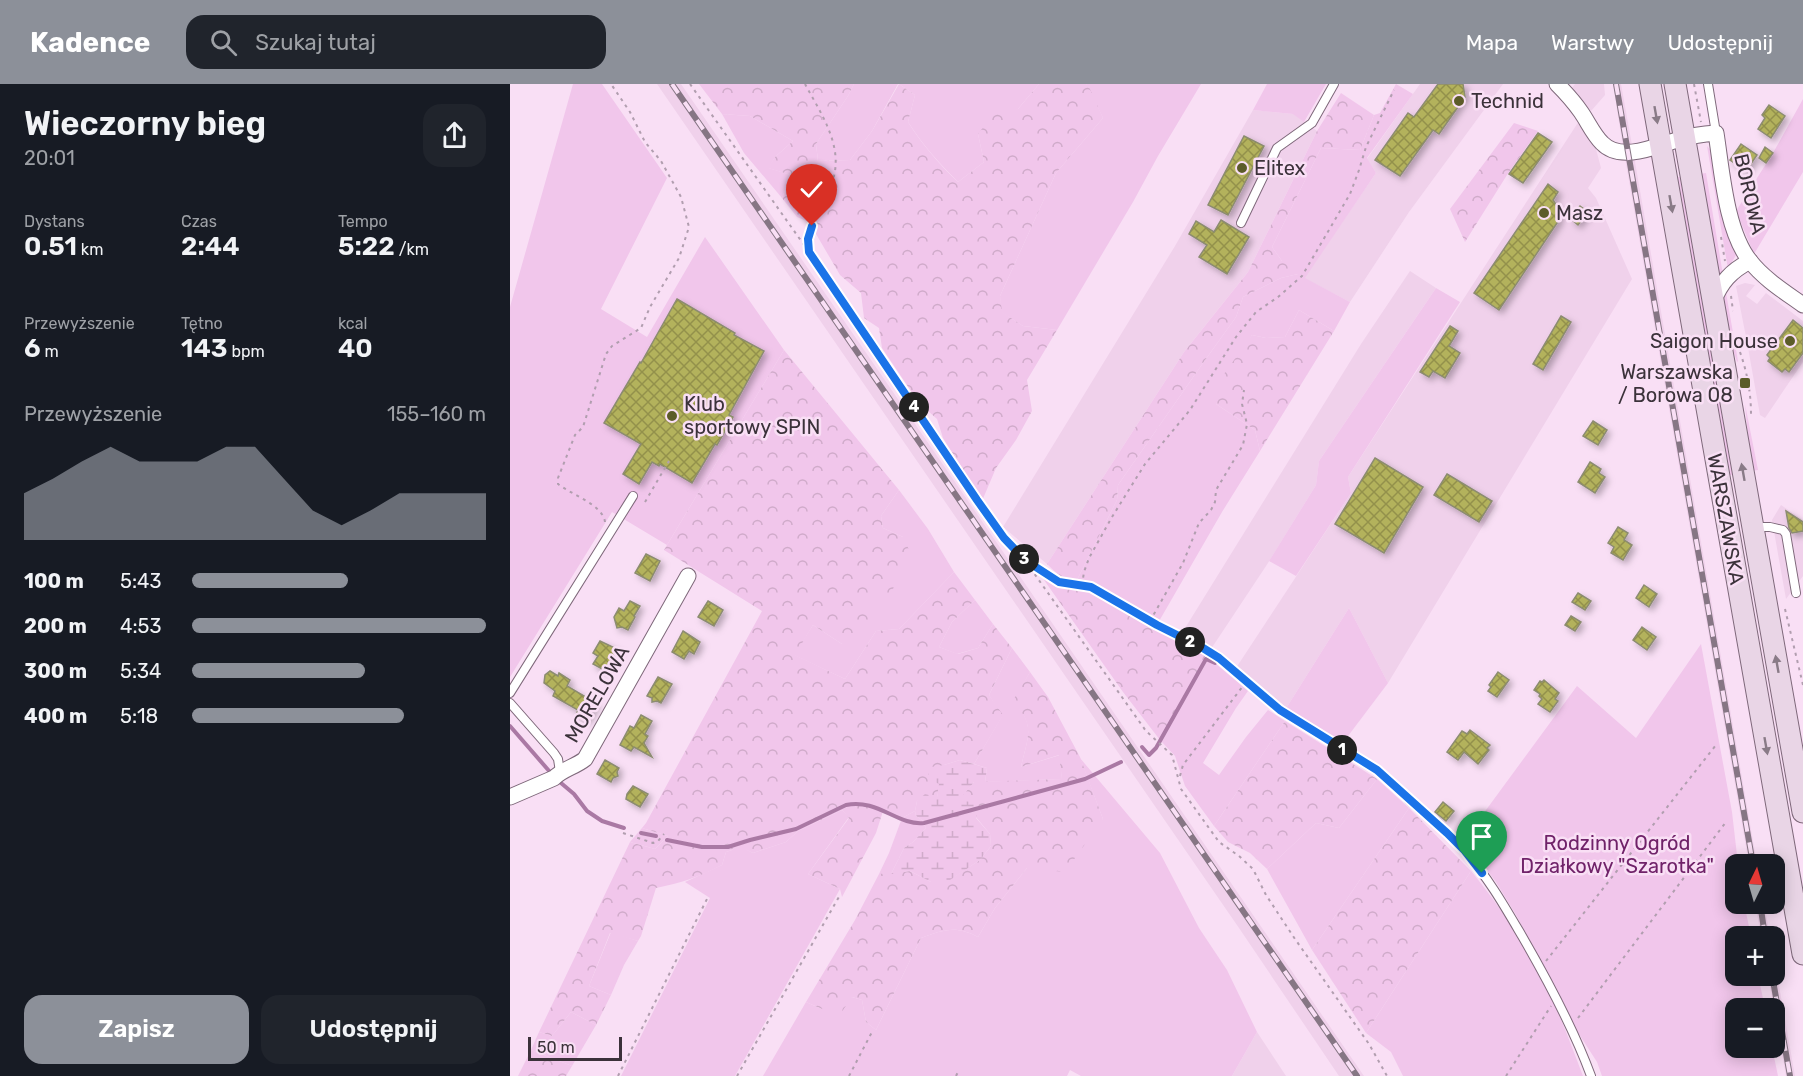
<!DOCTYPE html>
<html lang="pl">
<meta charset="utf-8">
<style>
:root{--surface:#171b24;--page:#20242c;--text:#f1f3f6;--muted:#9ea1a6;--accent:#8c9099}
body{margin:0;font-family:Rubik,sans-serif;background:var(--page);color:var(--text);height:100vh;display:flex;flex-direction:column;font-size:22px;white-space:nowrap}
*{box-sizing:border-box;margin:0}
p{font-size:20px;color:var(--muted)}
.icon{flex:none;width:33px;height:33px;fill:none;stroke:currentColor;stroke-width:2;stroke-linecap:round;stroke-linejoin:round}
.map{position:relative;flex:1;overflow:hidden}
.drawer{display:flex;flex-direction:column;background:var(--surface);width:510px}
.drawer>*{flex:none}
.needle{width:39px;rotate:5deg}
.controls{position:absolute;left:1215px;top:770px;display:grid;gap:12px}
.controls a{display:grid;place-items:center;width:60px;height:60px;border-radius:12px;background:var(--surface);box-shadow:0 3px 15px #0003;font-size:30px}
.scale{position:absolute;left:18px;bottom:15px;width:94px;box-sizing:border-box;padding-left:6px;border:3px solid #3b323a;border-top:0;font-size:16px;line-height:21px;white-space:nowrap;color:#3b323a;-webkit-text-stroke:4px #f9dff5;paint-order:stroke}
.pin{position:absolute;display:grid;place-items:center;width:51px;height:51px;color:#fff;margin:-62px -26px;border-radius:50% 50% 50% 0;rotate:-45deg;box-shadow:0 0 6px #0007}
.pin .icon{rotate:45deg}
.km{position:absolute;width:30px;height:30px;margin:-15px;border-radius:50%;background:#222;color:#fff;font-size:16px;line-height:30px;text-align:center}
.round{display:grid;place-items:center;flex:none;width:63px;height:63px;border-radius:18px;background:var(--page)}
.head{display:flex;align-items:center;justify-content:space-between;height:102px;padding:0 24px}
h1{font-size:33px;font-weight:600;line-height:45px}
.stats{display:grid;grid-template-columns:repeat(3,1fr);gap:9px;height:102px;padding:6px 24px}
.stats div{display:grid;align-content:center}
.stats b{font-size:26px;font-weight:600}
.stats small{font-size:16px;font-weight:400}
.stats p{font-size:16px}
.chart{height:168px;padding:12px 24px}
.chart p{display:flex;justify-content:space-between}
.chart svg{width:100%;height:108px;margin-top:6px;fill:var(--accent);opacity:.7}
.primary-button{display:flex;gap:12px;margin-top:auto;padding:12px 24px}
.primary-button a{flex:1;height:69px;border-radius:18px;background:var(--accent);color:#fff;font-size:24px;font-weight:600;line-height:69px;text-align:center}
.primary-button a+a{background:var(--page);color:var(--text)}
ul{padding:0 24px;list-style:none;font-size:20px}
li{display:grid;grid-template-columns:96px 72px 1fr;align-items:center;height:45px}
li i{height:15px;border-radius:8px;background:var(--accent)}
header{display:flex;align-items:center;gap:36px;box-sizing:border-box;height:84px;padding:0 30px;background:var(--accent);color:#fff}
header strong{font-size:28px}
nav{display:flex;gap:33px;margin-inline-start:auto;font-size:21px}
.search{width:420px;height:54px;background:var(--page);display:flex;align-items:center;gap:15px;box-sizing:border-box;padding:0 21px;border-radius:18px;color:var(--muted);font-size:22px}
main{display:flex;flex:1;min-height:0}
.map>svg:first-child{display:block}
</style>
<header>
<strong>Kadence</strong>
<div class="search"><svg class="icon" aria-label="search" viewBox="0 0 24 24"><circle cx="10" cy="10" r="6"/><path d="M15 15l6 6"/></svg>Szukaj tutaj</div>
<nav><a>Mapa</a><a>Warstwy</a><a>Udostępnij</a></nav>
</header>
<main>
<section class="drawer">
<div class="head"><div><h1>Wieczorny bieg</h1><p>20:01</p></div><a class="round"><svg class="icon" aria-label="share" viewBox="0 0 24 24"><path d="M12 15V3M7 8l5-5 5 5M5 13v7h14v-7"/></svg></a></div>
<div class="stats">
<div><p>Dystans</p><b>0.51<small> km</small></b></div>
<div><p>Czas</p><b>2:44</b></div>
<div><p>Tempo</p><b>5:22<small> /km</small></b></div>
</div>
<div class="stats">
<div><p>Przewyższenie</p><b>6<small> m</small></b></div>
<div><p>Tętno</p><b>143<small> bpm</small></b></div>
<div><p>kcal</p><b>40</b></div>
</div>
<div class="chart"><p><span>Przewyższenie</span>155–160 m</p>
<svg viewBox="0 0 160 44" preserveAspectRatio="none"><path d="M0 44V25L10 19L20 12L30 6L40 12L50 12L60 12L70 6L80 6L90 19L100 32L110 38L120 32L130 25L140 25L150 25L160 25V44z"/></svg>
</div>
<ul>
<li><b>100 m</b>5:43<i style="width:53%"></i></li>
<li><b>200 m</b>4:53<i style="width:100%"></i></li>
<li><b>300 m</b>5:34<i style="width:59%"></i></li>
<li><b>400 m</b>5:18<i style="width:72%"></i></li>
</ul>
<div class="primary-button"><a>Zapisz</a><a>Udostępnij</a></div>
</section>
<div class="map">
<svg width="1293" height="992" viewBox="0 0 1293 992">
<defs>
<pattern id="forest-crowns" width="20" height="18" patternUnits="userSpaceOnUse" patternTransform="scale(1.5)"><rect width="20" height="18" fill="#f1c6eb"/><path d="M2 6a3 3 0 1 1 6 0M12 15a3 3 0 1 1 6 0" fill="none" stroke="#d0abca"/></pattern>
<pattern id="wetland-marsh" width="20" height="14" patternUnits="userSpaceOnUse" patternTransform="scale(1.5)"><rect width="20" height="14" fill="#f1c6eb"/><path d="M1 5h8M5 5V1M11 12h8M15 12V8" fill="none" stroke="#d0abca"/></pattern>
<pattern id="building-cross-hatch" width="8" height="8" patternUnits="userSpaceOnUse" patternTransform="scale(1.5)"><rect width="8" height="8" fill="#b3b25b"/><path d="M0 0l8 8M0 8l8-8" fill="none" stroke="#93914c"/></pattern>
<filter id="shadow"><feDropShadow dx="3.5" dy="3.5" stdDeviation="3" flood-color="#0004"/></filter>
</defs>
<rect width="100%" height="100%" fill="#f9dff5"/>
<g fill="#f0d1eb">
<polygon points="147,0 171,0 854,992 829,992 729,844"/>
<polygon points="910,0 993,0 899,128 840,218 794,194 866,89 857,75"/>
<polygon points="1065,0 1094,0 1095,11 1081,27 1062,4"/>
<polygon points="1103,0 1111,0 1122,61 1113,63"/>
<polygon points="743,26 784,30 807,47 738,188 674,268 537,480 493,443 665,162"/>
<polygon points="1069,37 1086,65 1091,84 1078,104 1086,114 1122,195 878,599 839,524 775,626 726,584 841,409 838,393"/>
<polygon points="1124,72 1247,780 1239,780 1115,74"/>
<polygon points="900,187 926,204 809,377 806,401 758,479 701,565 672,549 851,260"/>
<polygon points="1235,199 1245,201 1236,212 1247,220 1256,209 1293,237 1293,278 1255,334 1250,331 1237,258 1226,202"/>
<polygon points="1271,421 1293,436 1293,492 1276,515 1262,436"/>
<polygon points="1245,819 1254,819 1260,852 1251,852"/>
<polygon points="1265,879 1285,992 1276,992 1258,891 1264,891"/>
<polygon points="747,948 776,992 722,992"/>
</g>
<g fill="#f1c6eb">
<polygon points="63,0 92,0 157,94 91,225 137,253 195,153 274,266 157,461 102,428 0,593 0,223"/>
<polygon points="344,0 388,0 362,47 340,76 308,77 306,60 338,12"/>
<path d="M389 0H529L508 25 468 50 474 78 448 98C429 79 412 60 398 38L405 11Z"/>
<polygon points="576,0 691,0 648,72 623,118 547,246 513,242 491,228 490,212 546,89 593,34"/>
<polygon points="757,0 816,0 794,38 783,30 743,26"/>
<polygon points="886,0 903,10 857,74 866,89 795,194 840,218 824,247 789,226 775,253 756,254 742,251 706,320 745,346 750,367 712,428 648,539 567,496 607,416 608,401 693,279 726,233 733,213 771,194 788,190 772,177 762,163 811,64 850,66 864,31 870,29"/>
<polygon points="1293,15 1293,88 1244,170 1226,127 1263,69"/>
<polygon points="212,30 240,32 283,57 265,73 259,84 281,91 272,114 234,69"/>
<path d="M1197 62 1202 68C1208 102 1212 138 1226 171L1218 185Z"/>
<polygon points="1196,89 1213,191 1210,196 1189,90"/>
<polygon points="1174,92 1226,390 1216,392 1164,94"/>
<polygon points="1215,203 1228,277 1227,278 1219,253 1211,217"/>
<polygon points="926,204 950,218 838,393 841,409 786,492 759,477 806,401 809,377"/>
<polygon points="1235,320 1248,386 1241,387"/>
<polygon points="389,406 418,445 444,488 389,545 366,547 335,595 284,571 303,541 332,560 357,513 393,453 373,444 371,432"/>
<polygon points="465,516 483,540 468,564 447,570 429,563 442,538"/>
<polygon points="839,524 878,599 832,660 775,626"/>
<polygon points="1191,560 1222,728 1228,780 1226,780 1226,819 1234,819 1241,852 1226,852 1226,891 1248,891 1255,924 1226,924 1226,963 1262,963 1268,992 1092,992 1087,978 1067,947 1006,831 986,798 954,756 1067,602 1126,654"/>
<path d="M502 564 520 588 503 618C527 640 517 655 511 683L550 671 552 695 475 698 477 684 464 680 492 632 479 611Z"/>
<polygon points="696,575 705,579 738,607 726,624 693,679 709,691 736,653 758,626 775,637 704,742 675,702 665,672 650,656"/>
<path d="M570 674 650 769 689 844 717 886 747 948 722 992H571L560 986 557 992H253L296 918 312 925 342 913 352 916 356 938 366 946 411 854C434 846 445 841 468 853L485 824 517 784 593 735Z"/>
<polygon points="867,695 899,724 802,866 757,785 806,739 829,744"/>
<polygon points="332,726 339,733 298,790 330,805 225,992 111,992 200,814 175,798 212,781 216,768 222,766 228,761 243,769 276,758 288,747"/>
<polygon points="405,727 406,732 412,736 416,744 403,758 394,764 381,790 369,790 379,769 392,734"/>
<polygon points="132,744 158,752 145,765 120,758"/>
<path d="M961 787C995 828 1024 875 1046 924 1056 946 1064 969 1073 992H893L881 968 856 949Z"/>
<polygon points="101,848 128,857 114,881 101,911 79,902"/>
<polygon points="61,928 86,941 62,982 21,966 29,948 42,952"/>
</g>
<g fill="url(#forest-crowns)">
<path d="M189 0H344L338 12 306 60 308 77 340 76 362 47 389 0 405 11 398 38C412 60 429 80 448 98L474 78 468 50 484 29 508 25 529 0H576L579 3 593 34 546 89 490 212 492 228 513 242 547 246 517 296 522 327 506 356 486 384 472 417 433 354 427 335 409 319 372 264 369 244 354 234 351 209 330 191 299 138 287 133 272 114 281 91 258 84 265 73 283 57 240 32 212 30Z"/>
<path d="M831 9 864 31 850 66 811 64 762 163 772 177 791 171 788 190 771 194 733 213 726 233 693 279 608 401 607 416 567 496C553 496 547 490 537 480L674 268 738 188 807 47Z"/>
<polygon points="1004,39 1028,47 997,91 955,158 940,125"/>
<polygon points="789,226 824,247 750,367 745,346 706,320 714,290 742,251 756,254 775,253"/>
<path d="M274 266 389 406 371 432 373 444 393 453 402 472 380 510 357 514 363 531 346 557 332 560 303 541 285 571 335 595 366 547 389 545 444 488 465 516 442 538 429 563 448 570 468 564 483 540 502 564 479 611 493 631 464 680 450 676 434 681 427 713 407 717 405 727 392 734 373 727 366 749 332 813 330 805 298 790 339 734 332 726 288 747 276 758 243 769 228 762 222 766 216 768 212 781C189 793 171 799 146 804L131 852 128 857 100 849 79 902 101 911 86 941 61 928 42 952 29 948 120 758 145 765 158 752 132 744 136 739 252 527 154 466Z"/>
<path d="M536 493C551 502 557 505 574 503L694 570 696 575 650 656 613 608 534 496Z"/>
<path d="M520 588 538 613 570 673 593 735 555 788 517 784 485 824 468 853C445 841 434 846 411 854L366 946 356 938 352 916 342 913 331 929 312 925 296 918 345 836 369 790 400 787 421 798H436L470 776 481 762 480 750 450 714 464 698 552 695 549 671 511 683C517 655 527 640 502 618Z"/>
<polygon points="775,637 867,695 829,744 806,739 757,785 740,769 718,758 704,742"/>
<polygon points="899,724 961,787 856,949 802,866"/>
<polygon points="21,966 62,982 56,992 8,992"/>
</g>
<polygon fill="url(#wetland-marsh)" points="450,676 477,684 475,698 464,698 451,714 453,717 469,719 466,734 480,750 481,762 470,776 437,798 421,798 400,787 381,790 394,764 403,758 416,744 412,736 406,732 405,727 407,717 415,710 427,713 429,700 417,694 421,683 434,681"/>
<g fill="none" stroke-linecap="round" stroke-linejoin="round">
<g stroke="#aa79a4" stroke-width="4">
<polyline points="0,642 40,688"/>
<polyline points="632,663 639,671 646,664 696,575 705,579"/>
<polyline points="51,699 64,710 77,727 92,737 114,744"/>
<polyline points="131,749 146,752"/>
<path d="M157 756 192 763H218L240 756 286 745 336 721C367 714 388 742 414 739L575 695 611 678"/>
</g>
</g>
<g fill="url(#building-cross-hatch)" stroke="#8c8c71" stroke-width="1.5" filter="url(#shadow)">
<polygon points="928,0 953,0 955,13 929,50 923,46 890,92 865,76 898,29 904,33"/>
<polygon points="1259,21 1275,32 1261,54 1248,45 1255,34 1252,31"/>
<polygon points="1028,49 1042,58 1013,99 999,90"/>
<polygon points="734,52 754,62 718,131 698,121"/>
<polygon points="1231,60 1247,71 1236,87 1220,76"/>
<polygon points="1255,63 1263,69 1256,79 1249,74"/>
<polygon points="1038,100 1048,108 1043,116 1049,125 1049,136 989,226 964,209"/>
<polygon points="1070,122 1078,128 1068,141 1061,135"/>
<polygon points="711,136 739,153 717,190 689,173 697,161 679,150 686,137 704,148"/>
<polygon points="167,215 225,249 224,251 254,267 219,331 223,333 207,361 205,360 182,399 150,380 149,382 142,378 129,400 113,390 131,360 94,339 130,278 131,279"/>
<polygon points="1051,232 1061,238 1033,286 1023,280"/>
<polygon points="1283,236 1293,244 1293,269 1279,288 1275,285 1272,288 1258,277 1260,274 1257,271"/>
<polygon points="940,242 948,247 939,262 950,269 935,294 923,287 919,293 910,288"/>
<polygon points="1083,337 1097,346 1088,361 1073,352"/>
<polygon points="865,374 913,403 874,469 825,440"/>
<polygon points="1080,378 1091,385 1089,389 1095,393 1085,409 1068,398"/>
<polygon points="937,390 982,417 969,438 924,411"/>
<polygon points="1276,427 1293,438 1293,447 1282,449 1279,444"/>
<polygon points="1108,443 1118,449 1114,456 1122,461 1113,476 1101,469 1104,463 1098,459"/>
<polygon points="136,470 150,477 140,497 125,489"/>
<polygon points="1134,501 1147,510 1139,523 1126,514"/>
<polygon points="1068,509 1081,517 1075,526 1062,518"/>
<polygon points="120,517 130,522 124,532 125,533 118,546 112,543 107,544 104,533 109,524 114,527"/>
<polygon points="198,517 213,526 204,542 188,533"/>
<polygon points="1061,532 1071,538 1065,547 1055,541"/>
<polygon points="1132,543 1146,553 1137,566 1123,556"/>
<polygon points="173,547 190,558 184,570 179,567 174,575 162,568"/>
<polygon points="90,557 109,566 96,587 83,580 88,572 83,569"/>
<polygon points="40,587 48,592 49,589 60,596 57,602 86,619 76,637 66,631 68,626 43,612 45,607 34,599 35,591"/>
<polygon points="988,588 999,596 987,613 978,607 981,603 979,601"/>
<polygon points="148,593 162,600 151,619 147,617 142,618 142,614 137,612"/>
<polygon points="1034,596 1049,609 1045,615 1048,617 1040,628 1028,620 1032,615 1029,612 1030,610 1024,606 1030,597 1032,598"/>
<polygon points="131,631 142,637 135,650 138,652 134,659 142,673 124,663 121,667 110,661 120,642 124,644"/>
<polygon points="960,646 980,661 977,664 979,666 968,680 954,668 948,676 937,668 952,647 957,650"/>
<polygon points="95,676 109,684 107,688 108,692 103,694 101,698 87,690"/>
<polygon points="123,702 138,710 130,723 116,715 117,710"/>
<polygon points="933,718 944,727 936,737 925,728"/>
</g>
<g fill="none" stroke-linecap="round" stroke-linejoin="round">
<g stroke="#7e687a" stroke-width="10">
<g id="service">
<polyline points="1198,0 1206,49"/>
<polyline points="731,139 767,64 802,39 824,0"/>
<polyline points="1243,443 1260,443 1273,446 1276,450 1286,509"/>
<polyline points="0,609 123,412"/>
<polyline points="0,619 44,669 48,675 50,688"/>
<path d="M898 715C917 732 938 748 955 768 978 793 995 823 1012 852 1038 897 1063 943 1081 992"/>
</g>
</g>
<g stroke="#7e687a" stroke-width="17">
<g id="minor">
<path d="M1047 0C1056 9 1064 18 1071 28 1078 38 1083 50 1092 59 1112 80 1150 60 1174 54 1184 51 1195 50 1206 49 1212 87 1216 147 1240 177 1254 195 1275 208 1293 221"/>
<path d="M1203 218C1211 198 1221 187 1240 177"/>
<path d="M0 713 44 694C53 685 65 683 75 675L178 492"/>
</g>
</g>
<g stroke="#7e687a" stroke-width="23">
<g id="secondary">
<polyline points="1140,0 1293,870"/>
<polyline points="1165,0 1293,728"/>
</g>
</g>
<g stroke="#b19eaf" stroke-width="2" stroke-dasharray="3 4.5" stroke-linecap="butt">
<polyline points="180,0 299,168"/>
<path d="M295 0C310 28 332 59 324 92 321 101 316 110 312 118 305 135 298 149 299 168L494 454 515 476 549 498 581 503 647 541 693 564 709 574 770 626 867 686 892 710"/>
<polyline points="1184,0 1191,38"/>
<polyline points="1211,153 1215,177"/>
<polyline points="1221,212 1223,227"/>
<path d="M1230 268C1237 288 1241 309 1241 330"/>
<polyline points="135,418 159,377"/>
<path d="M95 438C93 421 62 411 48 400V394L65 351 73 343 96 270 102 262 131 244 140 223 169 174 179 143 171 113 151 77 135 58 120 28 101 0"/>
<polyline points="516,478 636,647 662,671 671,705 709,758 729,772 743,785 756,811 785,855 859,960 877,992"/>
<polyline points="572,501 574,488 579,474 602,433 635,380 680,326 726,253 746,228 768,213 792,192 840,110 849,86 856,63 884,6"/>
<polyline points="1275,525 1293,601"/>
<polyline points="640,537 673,479 689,439 701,426 705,418 706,406 733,361 737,340 732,320 734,306"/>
<polyline points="670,692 673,681 736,598"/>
<polyline points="113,749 143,759 148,757 154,750"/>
<polyline points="1036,877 1206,661"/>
<polyline points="1068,934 1216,738"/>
<polyline points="108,992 198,813"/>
<polyline points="227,992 330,811"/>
<polyline points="339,992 363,946"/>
<polyline points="446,992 448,988"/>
<polyline points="996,992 1041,922"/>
</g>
<use href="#service" stroke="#fff" stroke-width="8"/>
<use href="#minor" stroke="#fff" stroke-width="15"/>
<use href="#secondary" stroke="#e9d5e6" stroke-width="21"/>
<g stroke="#867684" stroke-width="6">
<g id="rail">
<polyline points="162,0 847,992"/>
<polyline points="1106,0 1243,780"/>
<polyline points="1250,819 1255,852"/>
<polyline points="1262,891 1280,992"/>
</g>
</g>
<use href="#rail" stroke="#f9dff5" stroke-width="4" stroke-dasharray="11" stroke-linecap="butt"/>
</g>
<defs><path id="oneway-solid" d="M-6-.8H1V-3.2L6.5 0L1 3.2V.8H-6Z" transform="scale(1.5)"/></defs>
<g fill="#897b87">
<use href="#oneway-solid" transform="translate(1146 31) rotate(80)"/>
<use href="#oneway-solid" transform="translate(1161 120) rotate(80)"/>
<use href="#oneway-solid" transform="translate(1233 388) rotate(-100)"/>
<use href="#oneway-solid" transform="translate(1267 580) rotate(-100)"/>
<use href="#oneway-solid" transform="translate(1256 662) rotate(80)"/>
</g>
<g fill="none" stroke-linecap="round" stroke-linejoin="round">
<g stroke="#fff" stroke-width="12">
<polyline id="route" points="302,142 298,155 299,168 467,416 494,454 515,476 549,498 581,503 647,541 693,564 709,574 770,626 867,686 937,749 955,767 972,789"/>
</g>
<use href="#route" stroke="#1a73e8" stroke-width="8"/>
</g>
<g fill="#5c5c29" stroke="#f9dff5" stroke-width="2">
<circle cx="949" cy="17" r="6"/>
<circle cx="732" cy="84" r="6"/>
<circle cx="1034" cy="129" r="6"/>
<circle cx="1280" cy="257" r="6"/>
<rect x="1229" y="293" width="12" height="12" rx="3"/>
<circle cx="162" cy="332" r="6"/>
</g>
<g text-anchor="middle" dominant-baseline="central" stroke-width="5" stroke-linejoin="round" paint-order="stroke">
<g font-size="20" fill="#3b323a" stroke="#f9dff5" text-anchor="start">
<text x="961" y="17">Technid</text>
<text x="744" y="84">Elitex</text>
<text x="1046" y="129">Masz</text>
<text x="1268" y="257" text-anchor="end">Saigon House</text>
<text x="1223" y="288" text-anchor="end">Warszawska<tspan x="1223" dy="23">/ Borowa 08</tspan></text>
<text x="174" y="320">Klub<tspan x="174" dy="23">sportowy SPIN</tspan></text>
</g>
<g font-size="20" fill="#3b323a" stroke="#f9dff5">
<text transform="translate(1240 110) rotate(77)">BOROWA</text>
<text transform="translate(1216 435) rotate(80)">WARSZAWSKA</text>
<text transform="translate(87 610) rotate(-60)">MORELOWA</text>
</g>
<g font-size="20" fill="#702269" stroke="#f9dff5">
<text x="1107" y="759">Rodzinny Ogród<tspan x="1107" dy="23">Działkowy "Szarotka"</tspan></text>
</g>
</g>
</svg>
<div class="controls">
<a><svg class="needle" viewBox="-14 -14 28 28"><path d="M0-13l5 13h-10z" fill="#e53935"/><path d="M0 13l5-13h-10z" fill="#9ea1a6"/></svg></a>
<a>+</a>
<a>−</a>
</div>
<div class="scale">50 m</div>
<div class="pin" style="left:972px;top:789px;background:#1e9e55"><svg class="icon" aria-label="arrive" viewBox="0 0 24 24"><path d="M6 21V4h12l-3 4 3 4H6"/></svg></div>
<div class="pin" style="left:302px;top:142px;background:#d93025"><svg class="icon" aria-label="check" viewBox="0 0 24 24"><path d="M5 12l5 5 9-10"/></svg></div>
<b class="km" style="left:832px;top:666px">1</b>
<b class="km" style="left:680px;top:558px">2</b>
<b class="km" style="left:514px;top:475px">3</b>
<b class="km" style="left:404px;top:323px">4</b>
</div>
</main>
